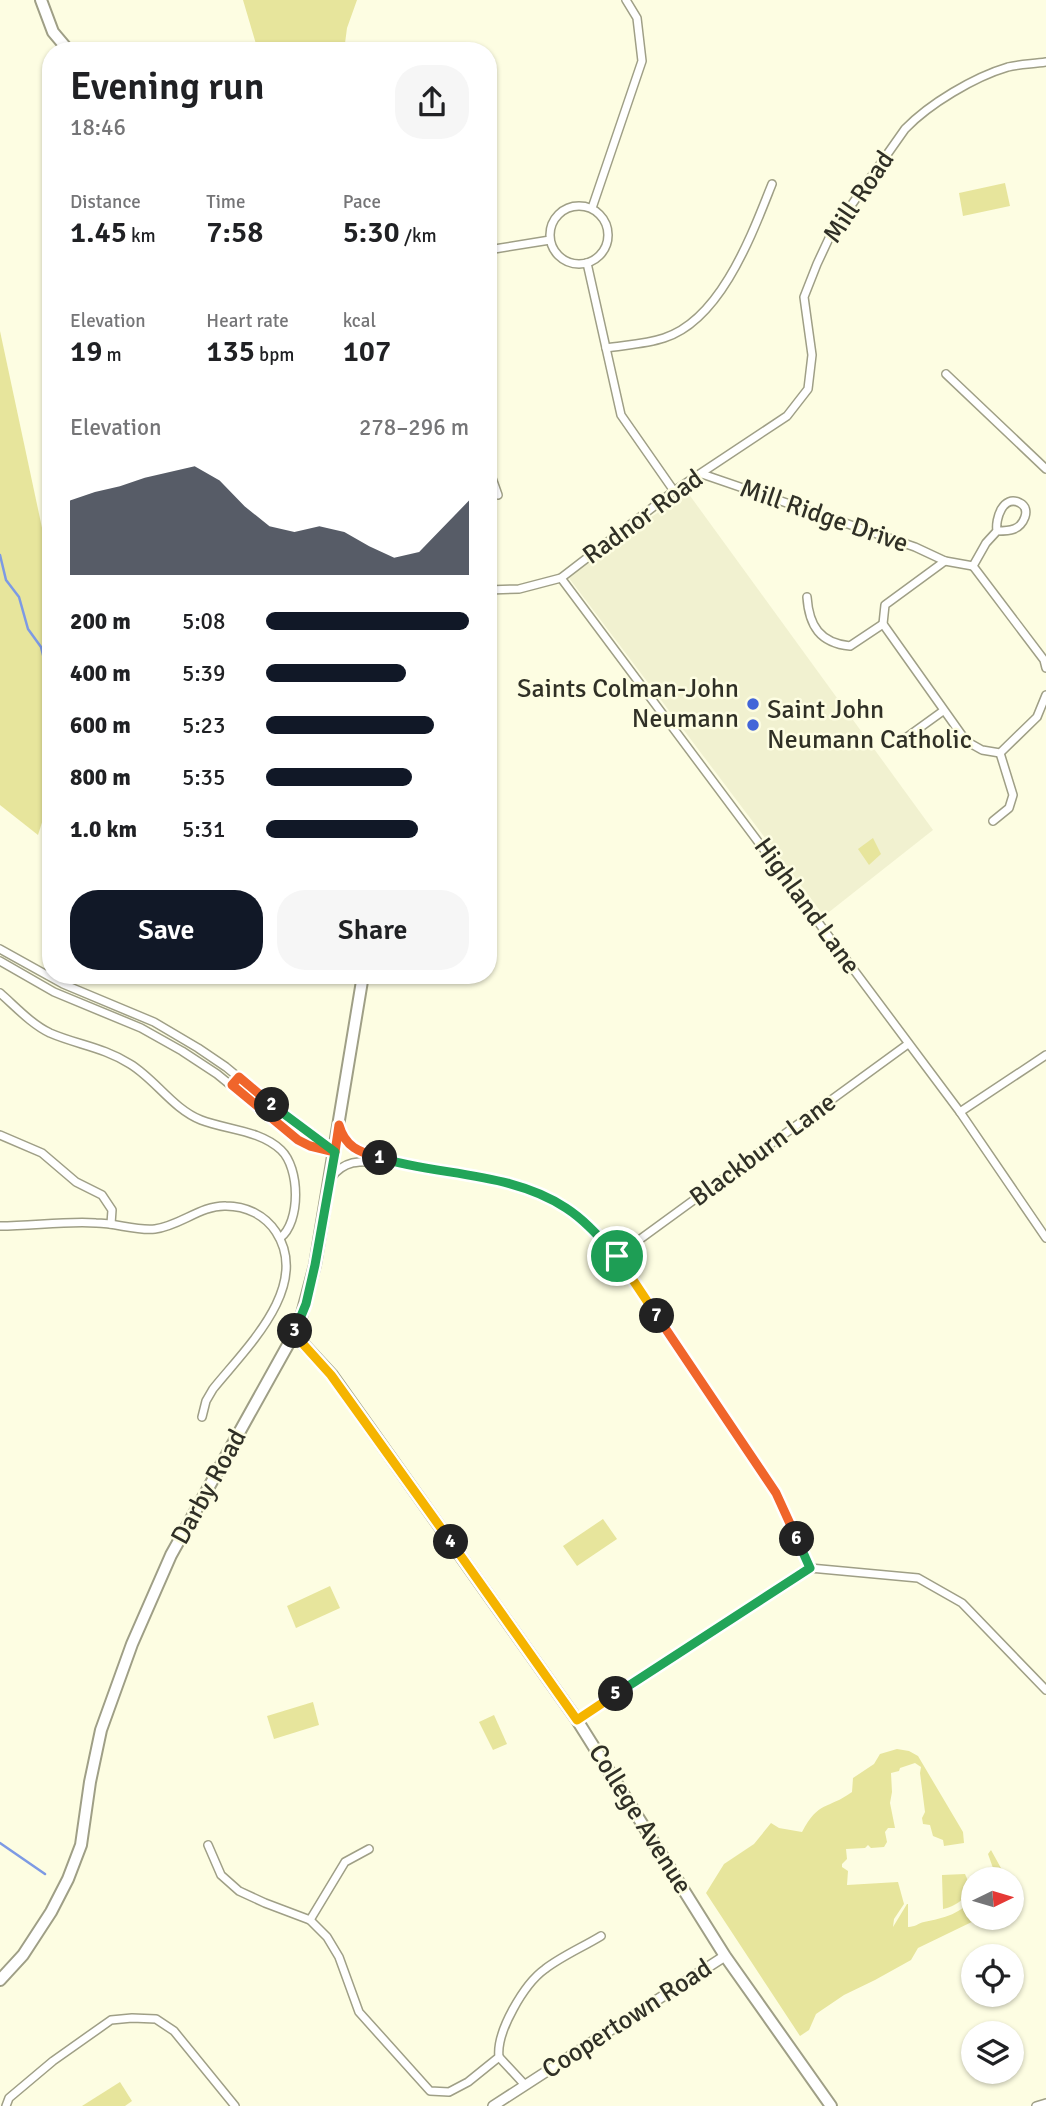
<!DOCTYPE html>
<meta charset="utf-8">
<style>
:root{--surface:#fff;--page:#f6f6f6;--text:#202124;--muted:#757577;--accent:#111827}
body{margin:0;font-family:Signika,sans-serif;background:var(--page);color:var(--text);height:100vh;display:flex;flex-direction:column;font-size:26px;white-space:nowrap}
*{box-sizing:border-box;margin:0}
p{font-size:23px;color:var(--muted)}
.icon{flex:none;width:38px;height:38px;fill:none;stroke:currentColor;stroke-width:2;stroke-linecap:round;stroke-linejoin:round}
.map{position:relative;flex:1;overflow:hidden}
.panel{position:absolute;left:42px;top:42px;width:455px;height:942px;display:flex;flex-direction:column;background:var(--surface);border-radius:28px;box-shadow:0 2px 5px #0004}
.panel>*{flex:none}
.needle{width:46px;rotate:85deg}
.controls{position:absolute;left:961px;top:1867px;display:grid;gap:14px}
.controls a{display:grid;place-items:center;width:63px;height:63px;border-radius:50%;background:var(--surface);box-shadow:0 2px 5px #0004;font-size:35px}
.pin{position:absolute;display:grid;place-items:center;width:60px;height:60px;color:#fff;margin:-30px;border:4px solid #fff;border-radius:50%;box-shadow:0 2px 7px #0007}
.km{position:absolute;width:35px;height:35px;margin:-18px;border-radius:50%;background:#222;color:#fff;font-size:19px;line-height:35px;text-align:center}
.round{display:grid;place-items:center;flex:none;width:74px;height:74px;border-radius:28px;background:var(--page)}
.headline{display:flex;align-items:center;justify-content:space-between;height:119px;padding:0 28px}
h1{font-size:38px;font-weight:600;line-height:52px}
.metrics{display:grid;grid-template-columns:repeat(3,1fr);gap:10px;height:119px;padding:7px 28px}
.metrics div{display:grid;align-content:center}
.metrics b{font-size:30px;font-weight:600}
.metrics small{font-size:19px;font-weight:400}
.metrics p{font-size:19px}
.chart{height:196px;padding:14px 28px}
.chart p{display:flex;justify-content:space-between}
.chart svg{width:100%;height:126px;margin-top:7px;fill:var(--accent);opacity:.7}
.button{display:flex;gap:14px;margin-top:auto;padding:14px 28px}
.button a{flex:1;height:80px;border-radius:28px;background:var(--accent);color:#fff;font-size:28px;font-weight:600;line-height:80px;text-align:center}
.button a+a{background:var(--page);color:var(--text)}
ul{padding:0 28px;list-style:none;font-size:23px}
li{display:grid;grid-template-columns:112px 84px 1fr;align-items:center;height:52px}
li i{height:18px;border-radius:9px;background:var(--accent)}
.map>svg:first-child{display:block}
</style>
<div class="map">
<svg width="1046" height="2106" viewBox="0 0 1046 2106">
<rect width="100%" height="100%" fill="#fdfde2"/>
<polygon fill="#f1f1d0" points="688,493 933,830 824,916 569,578 573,568"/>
<g fill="#e7e59c">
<polygon points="243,0 357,0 347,28 344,51 268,51 256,44"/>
<polygon points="1005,183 1010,206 963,216 959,193"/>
<polygon points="0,331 51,570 51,794 38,835 0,805"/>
<polygon points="873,838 881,854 869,865 858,849"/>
<polygon points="603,1519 617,1539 577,1566 563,1546"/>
<polygon points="330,1586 340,1608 296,1628 287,1606"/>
<polygon points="313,1702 319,1725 274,1739 267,1716"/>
<polygon points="494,1715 507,1744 493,1750 479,1722"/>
<path d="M897 1749 909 1751 918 1756 963 1832 964 1843 944 1846 943 1840 933 1836 930 1825 923 1824 922 1818 925 1812 920 1773 921 1767 915 1763 900 1768 899 1771 891 1773 892 1792 890 1803 895 1828H888L885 1832 887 1842 884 1847 871 1848 868 1845 865 1848 846 1849 847 1859 842 1864V1867L848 1871 847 1885 898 1882 904 1904 894 1919 893 1927 907 1904H908V1927C916 1927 918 1923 924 1922 943 1918 964 1914 973 1895V1918H980L918 1948 911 1960 875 1980 844 1995 816 2014 809 2030 800 2036 706 1893 724 1864 754 1844 771 1823 779 1828 802 1832C819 1800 827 1810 852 1792L853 1778 874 1764 880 1754Z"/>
<polygon points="991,1850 1007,1879 974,1879 993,1868 988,1854"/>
<path d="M965 1874C975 1893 960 1905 943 1909L942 1875Z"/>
<polygon points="120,2082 132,2101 125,2106 82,2106"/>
</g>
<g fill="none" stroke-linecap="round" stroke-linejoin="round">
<g stroke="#7d9ae4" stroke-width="2.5">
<polyline points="0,555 6,580 19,597 28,629 41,647 47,671 51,675"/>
<polyline points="0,1843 45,1874"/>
</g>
<g stroke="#9f9f86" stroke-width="10">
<g id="minor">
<circle cx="579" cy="235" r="29"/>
<polyline points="592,208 642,61 637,18 626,0"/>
<polyline points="488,250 550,240"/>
<polyline points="587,263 621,415 674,491"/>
<path d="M606 348C625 345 646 344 664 338 721 320 752 234 772 184"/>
<polyline points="946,374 1046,469"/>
<polyline points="488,467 498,495"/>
<polyline points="702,474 915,547 945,561"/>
<polyline points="973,566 945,561 885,605 883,624 966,741 982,750 1000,753 1037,717 1046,695"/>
<path d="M973 566 986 543 997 531C1003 531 1009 531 1014 529 1023 526 1032 509 1020 503 1003 494 995 519 997 531"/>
<polyline points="973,566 1044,660 1046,668"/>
<polyline points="561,578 960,1112 1046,1238"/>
<path d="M488 590 519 589 561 578 674 491 787 416 808 389 812 355 804 297 817 264 831 234 905 129C929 104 974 77 1008 67 1020 64 1034 64 1046 62"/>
<path d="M807 597C809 626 820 643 850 646L883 624"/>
<polyline points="907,737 943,711"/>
<polyline points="993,821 1009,808 1013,795 1000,753"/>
<polyline points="0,949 63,984 154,1022 198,1048 226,1067 296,1125 312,1133 335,1152"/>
<polyline points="0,961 54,992 141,1028 182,1051 217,1074 298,1140 310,1146 334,1152"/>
<path d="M0 993C15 1006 31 1024 50 1033 78 1045 103 1047 130 1064 155 1079 173 1109 201 1120 227 1130 260 1130 281 1150 300 1168 301 1222 280 1238"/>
<polyline points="960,1112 1046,1055"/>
<path d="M340 1128C342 1136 345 1142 351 1147 366 1159 393 1162 412 1166 450 1172 491 1176 528 1189 565 1203 591 1227 617 1256L776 1493 810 1568"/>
<polyline points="0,1135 42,1153 76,1182 102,1195 112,1210 111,1224"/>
<path d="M331 1178C344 1160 360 1161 380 1162"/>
<path d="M0 1226C32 1226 65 1221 96 1223 116 1223 136 1231 155 1229 180 1226 201 1205 226 1206 246 1206 265 1215 276 1232 312 1287 244 1350 213 1389L206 1401 202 1417"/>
<polyline points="617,1256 908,1044"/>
<polyline points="577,1720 810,1568 918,1578 962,1603 1046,1690"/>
<path d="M208 1845 221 1875 239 1891 265 1903 310 1920 327 1937 339 1957 359 2012 430 2091 449 2092 468 2082 499 2057C496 2032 524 1984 545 1969 562 1956 583 1947 601 1936"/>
<polyline points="310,1920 345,1862 369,1849"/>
<polyline points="499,2057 525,2085"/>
<polyline points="6,2106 9,2098 53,2061 111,2020 132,2018 156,2019 174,2031 235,2106"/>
<polyline points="1036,2106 1046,2103"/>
</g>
</g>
<g stroke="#9f9f86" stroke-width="12">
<polyline id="tertiary" points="493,2106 725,1956"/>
</g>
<g stroke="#9f9f86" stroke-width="14">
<g id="secondary">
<polyline points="41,0 53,32 69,51"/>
<polyline points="294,1334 332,1375 577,1720 725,1956 831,2106"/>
<polyline points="0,1980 23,1955 51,1912 68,1879 81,1845 90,1782 101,1730 132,1644 171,1555 299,1325 315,1265 363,975"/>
</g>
</g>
<use href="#minor" stroke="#fff" stroke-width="7"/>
<use href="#tertiary" stroke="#fff" stroke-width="9"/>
<use href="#secondary" stroke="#fff" stroke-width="10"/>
</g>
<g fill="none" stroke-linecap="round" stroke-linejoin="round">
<g stroke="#fff" stroke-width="14">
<path id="split-1" d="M380 1158C441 1176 512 1172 566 1208 586 1221 601 1239 617 1256"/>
</g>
<g stroke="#fff" stroke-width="14">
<path id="split-2" d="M272 1105 239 1077 232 1085 298 1140 310 1146 335 1152 339 1125C345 1147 359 1152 380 1158"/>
</g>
<g stroke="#fff" stroke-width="14">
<polyline id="split-3" points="272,1105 335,1152 315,1265 306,1304 295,1331"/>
</g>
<g stroke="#fff" stroke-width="14">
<polyline id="split-4" points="295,1331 294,1334 331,1375 451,1542"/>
</g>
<g stroke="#fff" stroke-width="14">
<polyline id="split-5" points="451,1542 577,1720 616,1694"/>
</g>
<g stroke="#fff" stroke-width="14">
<polyline id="split-6" points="616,1694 810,1568 797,1539"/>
</g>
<g stroke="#fff" stroke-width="14">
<polyline id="split-7" points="657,1316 776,1493 797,1539"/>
</g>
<g stroke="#fff" stroke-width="14">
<polyline id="split-8" points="617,1256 657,1316"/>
</g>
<use href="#split-1" stroke="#22a559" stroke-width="9"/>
<use href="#split-2" stroke="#f0652b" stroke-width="9"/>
<use href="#split-3" stroke="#22a559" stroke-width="9"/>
<use href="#split-4" stroke="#f5b400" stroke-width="9"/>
<use href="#split-5" stroke="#f5b400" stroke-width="9"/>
<use href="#split-6" stroke="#22a559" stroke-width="9"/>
<use href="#split-7" stroke="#f0652b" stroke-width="9"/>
<use href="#split-8" stroke="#f5b400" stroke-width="9"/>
</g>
<g fill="#4265d8" stroke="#fdfde2" stroke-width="2.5">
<circle cx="753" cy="704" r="7"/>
<circle cx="753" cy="725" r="7"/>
</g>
<g text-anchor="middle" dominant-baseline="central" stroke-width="5" stroke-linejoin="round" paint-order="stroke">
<g font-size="26" fill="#303026" stroke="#fdfde2">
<text transform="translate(859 197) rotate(-56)">Mill Road</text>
<text transform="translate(824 516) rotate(19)">Mill Ridge Drive</text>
<text transform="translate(643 517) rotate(-36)">Radnor Road</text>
<text transform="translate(807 906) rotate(54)">Highland Lane</text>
<text transform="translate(763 1150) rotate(-36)">Blackburn Lane</text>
<text transform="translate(209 1487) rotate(-61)">Darby Road</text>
<text transform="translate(640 1819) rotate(58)">College Avenue</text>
<text transform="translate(627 2019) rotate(-33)">Coopertown Road</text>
</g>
<g font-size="26" fill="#303026" stroke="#fdfde2" text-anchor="end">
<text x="739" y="689">Saints Colman-John<tspan x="739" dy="30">Neumann</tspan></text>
<text x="767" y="710" text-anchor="start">Saint John<tspan x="767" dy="30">Neumann Catholic</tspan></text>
</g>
</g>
</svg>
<div class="controls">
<a><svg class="needle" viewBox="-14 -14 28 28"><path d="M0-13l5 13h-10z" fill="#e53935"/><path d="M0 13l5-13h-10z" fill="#757577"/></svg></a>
<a><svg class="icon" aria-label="locate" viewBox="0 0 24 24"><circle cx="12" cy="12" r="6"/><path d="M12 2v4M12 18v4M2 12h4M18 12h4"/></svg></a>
<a><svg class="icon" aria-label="layers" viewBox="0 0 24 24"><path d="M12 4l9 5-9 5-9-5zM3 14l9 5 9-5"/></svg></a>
</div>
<div class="pin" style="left:617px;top:1256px;background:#1e9e55"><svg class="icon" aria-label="arrive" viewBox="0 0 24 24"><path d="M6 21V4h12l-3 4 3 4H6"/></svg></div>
<b class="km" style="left:380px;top:1158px">1</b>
<b class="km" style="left:272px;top:1105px">2</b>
<b class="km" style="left:295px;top:1331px">3</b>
<b class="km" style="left:451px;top:1542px">4</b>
<b class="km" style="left:616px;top:1694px">5</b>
<b class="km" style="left:797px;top:1539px">6</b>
<b class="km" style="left:657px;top:1316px">7</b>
<section class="panel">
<div class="headline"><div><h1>Evening run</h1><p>18:46</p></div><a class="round"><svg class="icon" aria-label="share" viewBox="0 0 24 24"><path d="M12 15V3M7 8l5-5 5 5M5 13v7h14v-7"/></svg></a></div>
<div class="metrics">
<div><p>Distance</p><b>1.45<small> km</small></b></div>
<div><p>Time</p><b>7:58</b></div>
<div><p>Pace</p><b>5:30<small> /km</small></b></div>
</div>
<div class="metrics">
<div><p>Elevation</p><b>19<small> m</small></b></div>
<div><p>Heart rate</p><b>135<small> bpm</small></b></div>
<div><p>kcal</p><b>107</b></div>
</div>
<div class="chart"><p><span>Elevation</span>278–296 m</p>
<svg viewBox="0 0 160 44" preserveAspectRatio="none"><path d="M0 44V18L10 15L20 13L30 10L40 8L50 6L60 11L70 20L80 27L90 29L100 27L110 29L120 34L130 38L140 36L150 27L160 18V44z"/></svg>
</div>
<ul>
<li><b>200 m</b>5:08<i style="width:100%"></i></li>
<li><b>400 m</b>5:39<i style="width:69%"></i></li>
<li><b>600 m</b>5:23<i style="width:83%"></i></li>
<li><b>800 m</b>5:35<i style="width:72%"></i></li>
<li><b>1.0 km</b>5:31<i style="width:75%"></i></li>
</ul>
<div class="button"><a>Save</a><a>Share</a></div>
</section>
</div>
